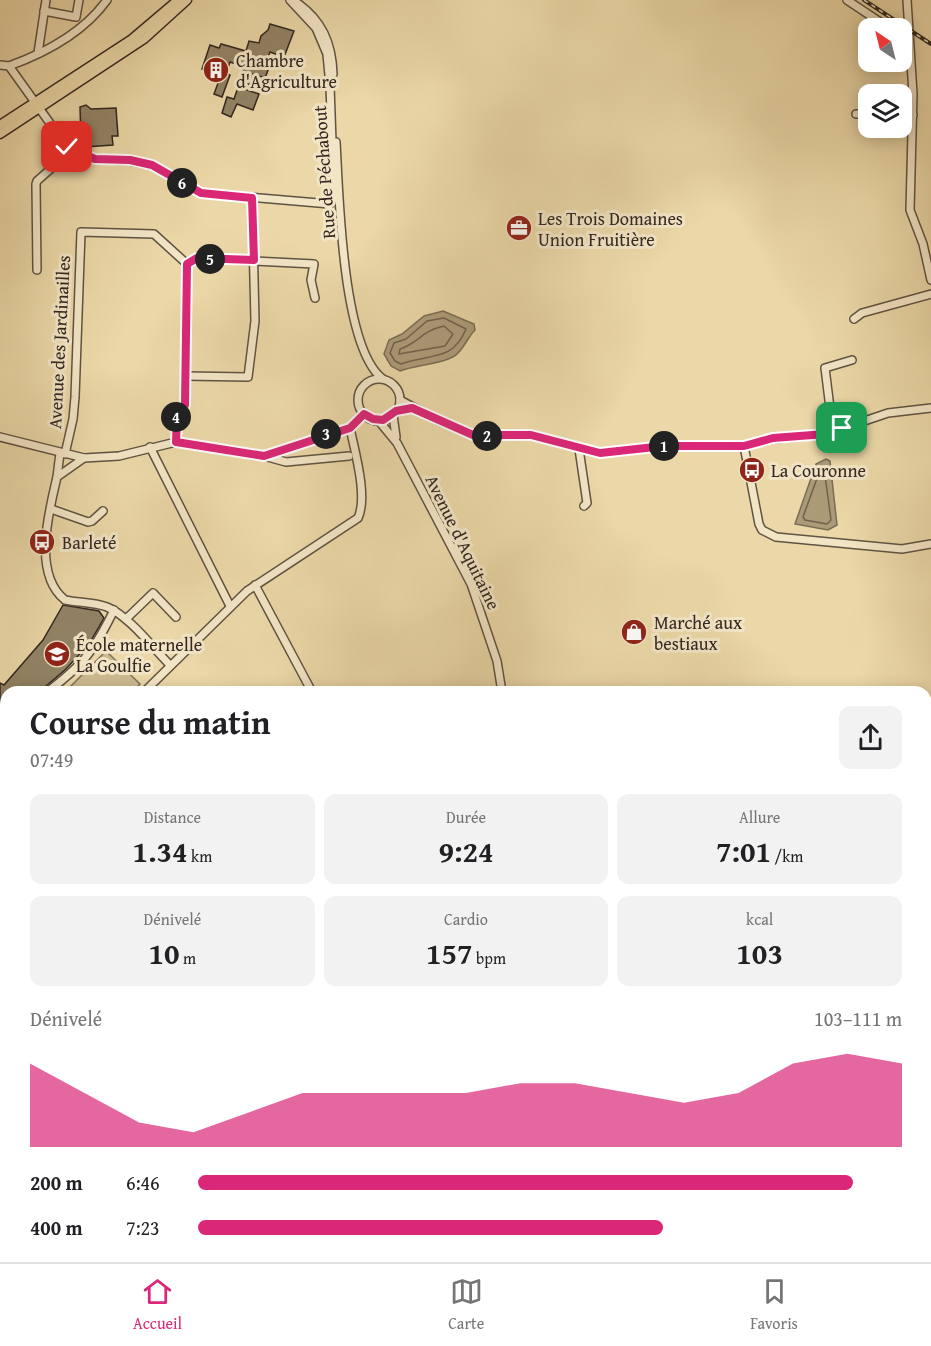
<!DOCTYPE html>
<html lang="fr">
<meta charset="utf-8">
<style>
:root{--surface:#fff;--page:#f2f2f2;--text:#202124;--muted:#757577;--line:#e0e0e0;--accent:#db2777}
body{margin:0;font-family:"Gentium Book Plus",serif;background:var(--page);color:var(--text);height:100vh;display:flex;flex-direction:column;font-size:22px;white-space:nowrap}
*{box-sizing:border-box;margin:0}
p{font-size:20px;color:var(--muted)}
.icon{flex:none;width:33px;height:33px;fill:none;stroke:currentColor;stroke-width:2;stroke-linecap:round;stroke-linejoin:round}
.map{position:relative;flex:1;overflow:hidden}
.side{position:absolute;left:0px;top:686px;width:932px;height:578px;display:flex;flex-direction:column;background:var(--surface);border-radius:18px 18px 0 0;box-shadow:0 3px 15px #0003}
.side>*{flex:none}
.needle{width:39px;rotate:325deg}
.buttons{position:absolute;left:858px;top:18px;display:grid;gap:12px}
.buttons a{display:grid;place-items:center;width:54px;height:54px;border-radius:12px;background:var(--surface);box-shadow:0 3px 15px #0003;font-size:30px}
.pin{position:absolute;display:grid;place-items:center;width:51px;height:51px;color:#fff;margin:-26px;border-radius:12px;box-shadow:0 3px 9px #0006}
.km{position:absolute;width:30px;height:30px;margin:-15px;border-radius:50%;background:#222;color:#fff;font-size:16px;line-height:30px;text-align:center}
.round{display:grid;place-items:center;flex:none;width:63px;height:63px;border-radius:12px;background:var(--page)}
.headline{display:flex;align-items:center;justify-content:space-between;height:102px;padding:0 30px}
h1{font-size:33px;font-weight:700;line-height:45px}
.figures{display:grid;grid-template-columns:repeat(3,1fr);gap:9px;height:102px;padding:6px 30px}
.figures div{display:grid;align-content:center;border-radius:12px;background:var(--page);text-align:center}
.figures b{font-size:30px;font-weight:700}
.figures small{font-size:16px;font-weight:400}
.figures p{font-size:16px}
.chart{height:168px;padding:12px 30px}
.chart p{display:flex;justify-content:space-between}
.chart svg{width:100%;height:108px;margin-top:6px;fill:var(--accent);opacity:.7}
ul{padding:0 30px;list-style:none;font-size:20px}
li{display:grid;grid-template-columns:96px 72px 1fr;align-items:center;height:45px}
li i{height:15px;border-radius:8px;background:var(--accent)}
.tabs{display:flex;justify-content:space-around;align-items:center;height:84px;border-top:2px solid var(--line);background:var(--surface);font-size:16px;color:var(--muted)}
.tabs a{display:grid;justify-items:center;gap:3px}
.tabs .on{color:var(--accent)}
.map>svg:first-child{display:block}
</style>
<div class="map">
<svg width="931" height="1262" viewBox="0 0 931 1262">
<rect width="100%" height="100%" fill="#ebd7a7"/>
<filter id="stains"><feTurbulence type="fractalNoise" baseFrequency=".00333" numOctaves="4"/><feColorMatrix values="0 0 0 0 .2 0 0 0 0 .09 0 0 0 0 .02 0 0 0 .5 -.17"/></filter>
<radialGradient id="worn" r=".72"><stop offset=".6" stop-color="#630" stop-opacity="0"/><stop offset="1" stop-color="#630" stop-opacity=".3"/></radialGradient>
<polygon fill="#ccb990" stroke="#7f7058" stroke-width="1.5" points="106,651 140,684 133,691 67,690"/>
<g fill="#ac9b79" stroke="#7b6d55" stroke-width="1.5">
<path d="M443 311 474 324 475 330C468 337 465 346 458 353 450 363 415 365 400 371L391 366 384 354 389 340 402 334 424 316Z"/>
<polygon points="826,459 830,461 837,525 828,530 795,524 816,464"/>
</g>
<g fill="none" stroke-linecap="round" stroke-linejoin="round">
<g stroke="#6f614c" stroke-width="1.5">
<path d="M444 318 466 329C452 363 429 353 401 364L395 361 390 353 394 343 406 339 427 321Z"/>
<path d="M444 326 453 334 445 346 399 354 400 349C419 343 421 331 444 326Z"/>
<polygon points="824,468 831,520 827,524 805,520 803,517 820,470"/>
</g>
</g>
<g fill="#928366" stroke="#322720" stroke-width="1.5">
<polygon points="270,24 294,31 284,57 270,52 266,63 270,65 265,78 253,74 247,90 259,94 253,110 237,104 231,117 222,113 227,97 234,99 245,67 230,62 226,73 230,75 222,97 214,94 221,75 202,69 210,45 219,48 221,44 246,51 249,41 259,43 261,36 268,30"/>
<polygon points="86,105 91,109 116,108 118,136 112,136 113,145 85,147 81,141 80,107"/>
<polygon points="63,605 99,611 104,618 89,644 66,669 39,692 6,692 6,712 0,713 0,683 4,685 43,640"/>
</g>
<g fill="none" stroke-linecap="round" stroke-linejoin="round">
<g stroke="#605342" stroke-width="10">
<g id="minor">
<polyline points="847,0 889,28"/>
<polyline points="907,0 913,94 910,210 923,244 931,280"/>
<path d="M296 2C322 20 332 43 333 74"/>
<polyline points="44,11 76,17 79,0"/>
<polyline points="38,53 46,0"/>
<polyline points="0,65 9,66 67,147 95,159 130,161 152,165 201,193 330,204 334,198 330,86 327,54 316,28 290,0"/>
<path d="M9 66C45 53 84 32 107 0"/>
<polyline points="856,114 868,114"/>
<polyline points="902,115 913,115"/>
<path d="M336 142C339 194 342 349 383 379"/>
<polyline points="37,270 36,184 37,181 55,165 67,147"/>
<polyline points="854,319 862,313 931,294"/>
<polyline points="185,376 248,377 255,321 252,197"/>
<circle cx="379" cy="400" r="21"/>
<polyline points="400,400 439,421 473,435 531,435 600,453 664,446 744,446 773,439 826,434 888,413 931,408"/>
<polyline points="393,415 396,437"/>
<polyline points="378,420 397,443 471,584 497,661 502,692"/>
<polyline points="833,432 825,368 852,360"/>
<polyline points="0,437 84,458 119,456 176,442 264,456 350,428 364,414"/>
<polyline points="176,442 176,417 185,405 187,264"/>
<polyline points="744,446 759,524 762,530 776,537 902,549 931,544"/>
<polyline points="150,447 230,606"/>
<polyline points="579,449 587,503 584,506"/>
<polyline points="65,454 73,419 75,397 81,232 154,234 187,264 197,258 314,264 311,280 315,298"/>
<polyline points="264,456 286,462 349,456"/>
<path d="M84 458 57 477C49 511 32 574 65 600 79 603 93 602 107 607 129 616 153 648 170 665"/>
<polyline points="57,477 60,453"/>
<polyline points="51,509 88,522 92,521 103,511"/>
<polyline points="255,585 312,692"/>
<polyline points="126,619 153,593 176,617"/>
<path d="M47 692C83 665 94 651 114 610"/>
<path d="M144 692 247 591 358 518C368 497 355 452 350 428"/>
<polyline points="0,719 6,718"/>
<polyline points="0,836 6,830"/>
<polyline points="0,1047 6,1049"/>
<polyline points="98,1257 99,1262"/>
<polyline points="358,1262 363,1257"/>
</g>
</g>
<g stroke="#322720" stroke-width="11">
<g id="major">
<polyline points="0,125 132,39 178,0"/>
<polyline points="0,134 144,39 187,0"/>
<polyline points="0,907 6,912"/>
<polyline points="431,1257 438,1262"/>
</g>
</g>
<use href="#minor" stroke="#f2e5c6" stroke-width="7"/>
<use href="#major" stroke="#ebd7a7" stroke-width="8"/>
<g stroke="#322720" stroke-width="4">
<polyline id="rail" points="864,0 931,44"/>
</g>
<use href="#rail" stroke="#f2e5c6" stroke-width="1.5" stroke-dasharray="4.5" stroke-linecap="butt"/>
</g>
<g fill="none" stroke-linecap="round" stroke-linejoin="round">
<g stroke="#fff" stroke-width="12">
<polyline id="route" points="67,147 95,159 130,160 152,165 201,193 252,198 254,260 197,258 187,264 185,405 177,417 176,442 264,456 350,428 364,414 373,419 383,420 396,411 412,408 473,435 531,435 600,453 664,446 744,446 773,438 826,434 842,428"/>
</g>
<use href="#route" stroke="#db2777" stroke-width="8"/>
</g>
<defs>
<g id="building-disc" transform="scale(1.35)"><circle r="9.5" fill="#8f2418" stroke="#f2e5c6"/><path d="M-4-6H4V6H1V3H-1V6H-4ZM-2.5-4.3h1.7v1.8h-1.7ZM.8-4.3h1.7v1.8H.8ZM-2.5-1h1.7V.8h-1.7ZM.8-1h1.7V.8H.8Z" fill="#fff"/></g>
<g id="office-disc" transform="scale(1.35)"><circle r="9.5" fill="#8f2418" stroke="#f2e5c6"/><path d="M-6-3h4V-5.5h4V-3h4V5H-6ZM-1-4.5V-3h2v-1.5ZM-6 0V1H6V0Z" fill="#fff"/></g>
<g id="bus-disc" transform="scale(1.35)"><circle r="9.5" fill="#8f2418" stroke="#f2e5c6"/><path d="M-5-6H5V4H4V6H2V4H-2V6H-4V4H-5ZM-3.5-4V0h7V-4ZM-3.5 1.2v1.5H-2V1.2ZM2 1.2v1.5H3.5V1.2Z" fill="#fff"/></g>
<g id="shop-disc" transform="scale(1.35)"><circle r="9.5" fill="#8f2418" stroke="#f2e5c6"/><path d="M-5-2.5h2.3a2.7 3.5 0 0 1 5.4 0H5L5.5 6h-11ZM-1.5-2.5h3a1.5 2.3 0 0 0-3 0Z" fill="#fff"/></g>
<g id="school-disc" transform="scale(1.35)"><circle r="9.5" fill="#8f2418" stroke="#f2e5c6"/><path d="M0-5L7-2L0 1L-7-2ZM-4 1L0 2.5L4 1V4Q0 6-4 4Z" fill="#fff"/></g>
</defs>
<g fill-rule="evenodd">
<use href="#building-disc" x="216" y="70"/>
<use href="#office-disc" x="519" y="228"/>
<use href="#bus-disc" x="752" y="470"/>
<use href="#bus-disc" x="42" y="542"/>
<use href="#shop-disc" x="634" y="632"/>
<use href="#school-disc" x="57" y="654"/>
</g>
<g text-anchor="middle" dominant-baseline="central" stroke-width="6" stroke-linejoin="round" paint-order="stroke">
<g font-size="18" fill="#322720" stroke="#f2e5c6" text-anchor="start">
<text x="236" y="60">Chambre<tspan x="236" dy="21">d'Agriculture</tspan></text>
<text x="538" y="218">Les Trois Domaines<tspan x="538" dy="21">Union Fruitière</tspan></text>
<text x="771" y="470">La Couronne</text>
<text x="62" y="542">Barleté</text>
<text x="654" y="622">Marché aux<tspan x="654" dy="21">bestiaux</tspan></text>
<text x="76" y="644">École maternelle<tspan x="76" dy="21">La Goulfie</tspan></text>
</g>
<g font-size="18" fill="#322720" stroke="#f2e5c6">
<text transform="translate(324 172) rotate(-94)">Rue de Péchabout</text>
<text transform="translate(59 342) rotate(-87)">Avenue des Jardinailles</text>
<text transform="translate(463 542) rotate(64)">Avenue d'Aquitaine</text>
</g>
</g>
<rect width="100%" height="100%" filter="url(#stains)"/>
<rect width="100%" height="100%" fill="url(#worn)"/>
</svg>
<div class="buttons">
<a><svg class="needle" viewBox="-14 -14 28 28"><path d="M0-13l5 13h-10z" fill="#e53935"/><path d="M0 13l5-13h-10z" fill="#757577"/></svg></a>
<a><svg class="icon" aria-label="layers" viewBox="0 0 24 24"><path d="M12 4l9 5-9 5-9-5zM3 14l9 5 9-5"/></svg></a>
</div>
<div class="pin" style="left:842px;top:428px;background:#1e9e55"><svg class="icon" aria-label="arrive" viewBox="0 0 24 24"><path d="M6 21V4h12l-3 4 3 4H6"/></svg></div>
<div class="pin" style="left:67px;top:147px;background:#d93025"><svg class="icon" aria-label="check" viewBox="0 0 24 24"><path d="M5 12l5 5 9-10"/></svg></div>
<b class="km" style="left:664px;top:446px">1</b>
<b class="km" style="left:487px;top:436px">2</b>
<b class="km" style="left:326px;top:434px">3</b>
<b class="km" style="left:176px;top:417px">4</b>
<b class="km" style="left:210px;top:259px">5</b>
<b class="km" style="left:182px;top:183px">6</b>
<section class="side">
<div class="headline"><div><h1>Course du matin</h1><p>07:49</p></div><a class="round"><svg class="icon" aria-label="share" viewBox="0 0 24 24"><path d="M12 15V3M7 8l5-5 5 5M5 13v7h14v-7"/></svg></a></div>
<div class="figures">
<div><p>Distance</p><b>1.34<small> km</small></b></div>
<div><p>Durée</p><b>9:24</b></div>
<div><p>Allure</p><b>7:01<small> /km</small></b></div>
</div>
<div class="figures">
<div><p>Dénivelé</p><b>10<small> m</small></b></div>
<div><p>Cardio</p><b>157<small> bpm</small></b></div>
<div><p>kcal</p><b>103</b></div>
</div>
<div class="chart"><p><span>Dénivelé</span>103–111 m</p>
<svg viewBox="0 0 160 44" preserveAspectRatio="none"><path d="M0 44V10L10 22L20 34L30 38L40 30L50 22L60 22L70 22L80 22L90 18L100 18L110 22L120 26L130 22L140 10L150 6L160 10V44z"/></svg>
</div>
<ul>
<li><b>200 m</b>6:46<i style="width:93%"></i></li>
<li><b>400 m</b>7:23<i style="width:66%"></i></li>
</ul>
</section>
</div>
<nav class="tabs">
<a class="on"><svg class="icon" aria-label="home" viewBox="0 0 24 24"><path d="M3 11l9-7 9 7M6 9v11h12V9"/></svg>Accueil</a>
<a><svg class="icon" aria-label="map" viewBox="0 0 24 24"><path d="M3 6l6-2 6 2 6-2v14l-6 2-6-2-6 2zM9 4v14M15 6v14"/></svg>Carte</a>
<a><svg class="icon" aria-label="saved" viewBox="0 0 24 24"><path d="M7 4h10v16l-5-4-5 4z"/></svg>Favoris</a>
</nav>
